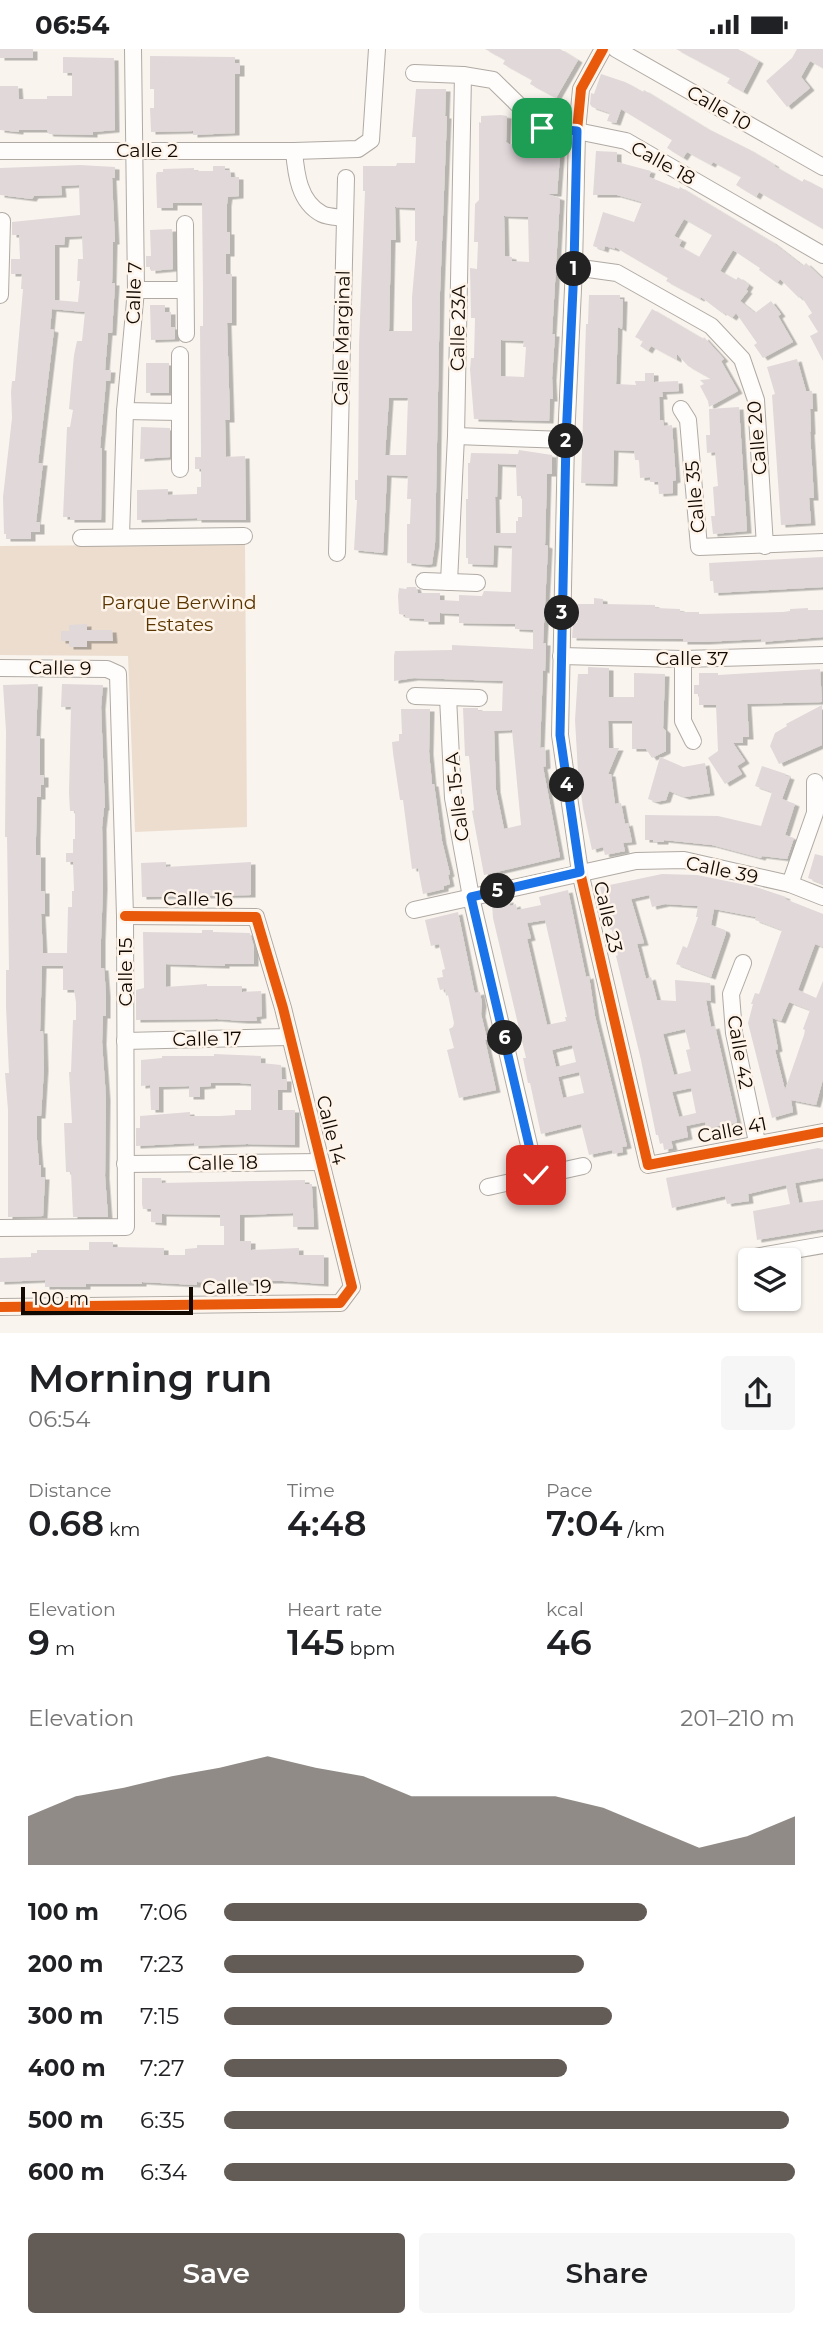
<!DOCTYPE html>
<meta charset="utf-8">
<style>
:root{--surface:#fff;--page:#f6f6f6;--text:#202124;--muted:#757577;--accent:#635b55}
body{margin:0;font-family:Montserrat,sans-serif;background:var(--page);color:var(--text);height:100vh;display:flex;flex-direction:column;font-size:26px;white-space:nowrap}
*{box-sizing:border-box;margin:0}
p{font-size:23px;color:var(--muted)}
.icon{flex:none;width:38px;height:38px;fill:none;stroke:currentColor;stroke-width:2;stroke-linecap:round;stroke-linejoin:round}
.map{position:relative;height:1284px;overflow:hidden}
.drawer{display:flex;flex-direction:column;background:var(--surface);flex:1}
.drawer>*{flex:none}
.buttons{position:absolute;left:738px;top:1199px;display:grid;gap:14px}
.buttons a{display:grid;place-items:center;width:63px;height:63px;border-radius:7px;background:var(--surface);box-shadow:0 2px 5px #0004;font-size:35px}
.scale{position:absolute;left:21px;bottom:18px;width:172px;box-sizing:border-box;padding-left:7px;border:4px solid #120903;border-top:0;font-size:19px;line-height:24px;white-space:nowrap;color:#120903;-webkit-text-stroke:5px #fef4e9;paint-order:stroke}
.pin{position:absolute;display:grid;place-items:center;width:60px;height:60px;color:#fff;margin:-30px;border-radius:14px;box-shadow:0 4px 10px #0006}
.km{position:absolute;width:35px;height:35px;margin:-18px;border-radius:50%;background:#222;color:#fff;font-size:19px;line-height:35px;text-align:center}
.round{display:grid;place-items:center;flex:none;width:74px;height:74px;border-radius:7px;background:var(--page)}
.summary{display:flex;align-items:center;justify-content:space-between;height:119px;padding:0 28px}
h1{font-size:38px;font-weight:600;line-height:52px}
.stats{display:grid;grid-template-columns:repeat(3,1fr);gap:10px;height:119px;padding:7px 28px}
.stats div{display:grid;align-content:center}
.stats b{font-size:35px;font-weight:600}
.stats small{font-size:19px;font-weight:400}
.stats p{font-size:19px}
.chart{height:196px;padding:14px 28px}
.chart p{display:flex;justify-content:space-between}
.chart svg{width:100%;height:126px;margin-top:7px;fill:var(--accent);opacity:.7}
.action{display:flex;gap:14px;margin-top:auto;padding:14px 28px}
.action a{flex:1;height:80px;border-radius:7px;background:var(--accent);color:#fff;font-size:28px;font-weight:600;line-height:80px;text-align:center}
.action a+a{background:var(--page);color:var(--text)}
ul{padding:0 28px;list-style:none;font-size:23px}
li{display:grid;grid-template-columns:112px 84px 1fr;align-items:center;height:52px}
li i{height:18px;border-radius:9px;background:var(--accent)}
.status{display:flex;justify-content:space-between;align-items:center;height:49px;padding:0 35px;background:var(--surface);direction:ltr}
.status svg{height:19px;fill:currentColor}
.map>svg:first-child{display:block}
</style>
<div class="status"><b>06:54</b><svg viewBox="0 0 49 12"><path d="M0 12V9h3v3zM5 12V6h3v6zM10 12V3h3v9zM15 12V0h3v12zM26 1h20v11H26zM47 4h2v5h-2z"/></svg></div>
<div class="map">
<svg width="823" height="1284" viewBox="0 0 823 1284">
<defs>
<filter id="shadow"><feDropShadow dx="4.5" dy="2.5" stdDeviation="0" flood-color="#0004"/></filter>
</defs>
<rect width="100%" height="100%" fill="#f9f4ee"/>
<polygon fill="#ecddcf" points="245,495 247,778 135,783 128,607 0,606 0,497"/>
<g fill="#e1d8da" fill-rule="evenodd" filter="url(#shadow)">
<rect x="0" y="0" width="33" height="9"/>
<polygon points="485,0 560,0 578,11 556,49 530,35 532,31 503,15 505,11"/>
<polygon points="676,0 738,0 759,12 743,43 727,34 730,29"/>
<polygon points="797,0 823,0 823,19 810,12 801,28 810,39 787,58 766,32 792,9"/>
<polygon points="150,7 235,8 235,14 240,14 240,25 235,25 235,84 193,86 193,82 151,83 150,59 154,59 154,40 150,40"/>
<polygon points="63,8 114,9 115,81 93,83 93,86 49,85 47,81 19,81 19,83 0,81 0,37 18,37 19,50 47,50 47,47 72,47 72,24 63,24"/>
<polygon points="601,25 625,33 643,43 644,41 706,79 750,101 775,116 774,117 802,133 804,130 823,140 823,180 759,143 756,148 736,136 741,128 713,113 711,116 687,103 683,109 667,99 672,91 621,60 616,74 607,72 610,64 592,58 590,55 591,44 594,45"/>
<path d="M416 40H446L445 67H447L440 243 435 495 432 515 425 516 407 514V475H410L411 450H407L408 427 387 426 383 504 354 501 357 451H355V431H358L359 295 365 142H363V117H396L397 114H415L416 88H412ZM395 158 415 159V192H417L412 248V282H389L391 191H396ZM389 349H408L406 406H385Z"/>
<path d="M501 66 507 67 506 93 509 95H537L538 88 561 94 557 145H547L560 149 552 285H555L552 329 553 350H550L549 372 474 370 470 320 471 309H474L475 269H471L470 219 477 220 478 193H474L475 155 479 151V73L481 74V67ZM504 167 528 168 529 213 512 212V208L505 207ZM501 291 524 292 523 298H526L524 328 501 327Z"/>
<path d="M596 102 617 103V113L651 122 649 128 679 140 680 138 772 193 803 217 806 214 823 230V312L810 287 818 283 808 267 812 264 801 247 799 249 780 230 777 234 759 221 760 219 733 201 720 222 736 231 738 228 749 236 746 241 748 242 740 252 755 264 771 252 781 265 778 267 793 293 763 309 754 296 757 294 736 264 732 269 723 263 722 264 701 248 700 250 666 232 668 229 615 198V200L605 197 604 201 593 197 603 163 634 173 642 153 617 146H593ZM684 170 712 186 699 208 679 197 682 191 674 187Z"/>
<path d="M80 116 115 118V129H112L115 193H113L112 234H115L112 284H108L105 321H111L110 332H106L100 399H102L101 471H70V468H63L67 378H70L73 361 69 360 74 306 77 292H82L85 263 52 260 50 280 54 281 38 414H43L36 473H40V483H31V490H6V485H4L3 448 12 369 11 343 12 332H15L23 240H21L22 225H11V210H20L19 186H12V173L80 166 79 136 61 137 62 146 34 147 32 150 0 146V119ZM82 187 83 210H78L77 232H80L78 253 55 251V196H64L65 188Z"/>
<polygon points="213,117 225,117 225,121 230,121 231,128 239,128 239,147 228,148 227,155 227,183 230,183 230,205 226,205 226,225 232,225 232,274 227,274 230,371 225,371 226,408 245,407 246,471 197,471 197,469 137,471 137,441 168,440 168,446 197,445 197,438 201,438 201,420 195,420 195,408 201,408 200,277 203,277 203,242 202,154 173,154 173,159 157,159 156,126 157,123 163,123 163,120 194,119 194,122 213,122"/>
<polygon points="172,180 173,220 151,222 151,218 146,218 146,207 151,207 150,181"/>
<polygon points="589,246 620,246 620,250 623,250 622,280 618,278 616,335 636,336 635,332 645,332 645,324 654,324 654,333 678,332 679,342 662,343 663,348 659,348 660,371 663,371 664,377 672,376 676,431 673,432 673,444 659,445 658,433 650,433 650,428 640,429 639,411 635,411 634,402 614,401 613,435 581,434 586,275 588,275"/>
<polygon points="150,256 165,256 165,263 171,263 171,278 175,278 175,290 151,291"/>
<polygon points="652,260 703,290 704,288 724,310 721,312 738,342 709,358 708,352 700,337 704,335 700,331 711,330 688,317 677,305 677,311 651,297 648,302 640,297 643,292 635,288"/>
<polygon points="797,310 806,342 812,342 813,360 810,360 811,383 810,383 814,449 809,449 811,474 781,476 772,346 775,345 767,318"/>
<rect x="146" y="314" width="23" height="30"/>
<polygon points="739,358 747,482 713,485 711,467 715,467 713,438 718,437 715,403 707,404 706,386 710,386 709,360"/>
<polygon points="141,378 170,379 170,408 140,410"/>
<path d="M519 401 552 406V425H547L545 496 548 497 543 594H546L545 622 543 621 540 699 545 698 546 717 543 718 560 808 484 826 472 762 474 761 469 707H465L463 659H478V662H502L503 632 414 629 394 632V607L395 602 452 601V596L533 600V581L515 580V575L459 574V565L440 564V573H424V570L405 569V566L399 565 398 547 399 539 406 540 407 538H416L418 544H440V551L459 552V546L482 547 484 542 511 543 512 497 494 496 493 516 468 515V509H466V450H468V414H470L471 404 518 405ZM498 415 516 416 517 447H522V468H518V472H516V484H496L495 448H497ZM512 681 521 776 504 780 496 741 494 682Z"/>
<polygon points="823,508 823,538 714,544 713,532 710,532 709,514"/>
<polygon points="594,549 603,550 603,555 655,556 655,559 680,560 680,563 699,563 699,565 783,563 790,562 790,560 808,559 808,561 823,561 823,588 761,593 761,590 704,593 683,593 683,590 572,589 573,574 577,574 577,555 594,555"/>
<polygon points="87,575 87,581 112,581 113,592 87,592 87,598 69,598 69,592 61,592 61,582 69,582 69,576"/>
<polygon points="588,618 609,619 609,648 634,648 634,624 665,625 663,679 666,682 666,702 652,709 646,700 632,700 632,672 608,672 609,699 619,699 608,725 611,725 615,755 621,754 625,775 628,774 632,793 623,794 625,802 605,806 603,798 592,801 583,759 578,723 575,671 578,625 588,625"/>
<polygon points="820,620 822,653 747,655 749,688 743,688 743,694 733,694 745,712 737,717 742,725 725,735 708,709 718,702 716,656 699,656 699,645 694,645 694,636 699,636 699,624 718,624 718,626"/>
<polygon points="38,635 36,687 40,687 40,726 44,726 44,736 41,736 41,748 37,748 36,788 36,806 41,806 41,842 45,842 45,865 41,865 43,904 67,904 68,858 72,858 72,842 74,842 73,813 66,813 66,804 73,804 73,790 75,790 75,762 70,762 69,744 71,658 61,658 62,635 103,636 101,658 105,759 104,759 102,778 103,838 101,890 101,919 104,919 106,945 106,967 103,967 102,993 106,1049 105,1127 108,1168 73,1168 71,1123 66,1123 64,1074 72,1074 69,1023 71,1023 73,971 76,971 76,953 74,941 63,941 63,917 42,917 40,982 43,982 44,1019 41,1067 37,1067 37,1091 39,1116 41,1116 41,1128 45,1128 43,1167 8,1168 8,1061 5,1024 9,1024 6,958 6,921 9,921 7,788 5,788 6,682 3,636"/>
<polygon points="822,656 822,696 779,715 770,697 775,684 787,677 786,675"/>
<polygon points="401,660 430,660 429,703 432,735 434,735 442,792 450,825 448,826 450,835 444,837 444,840 423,845 418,819 412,820 403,751 400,751 393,704 392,693 399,692 399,685 402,685"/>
<polygon points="660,708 683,718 705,714 710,744 685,748 669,742 666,751 656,753 648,750"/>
<polygon points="762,717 786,725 786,727 790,728 782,750 795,755 785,786 794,789 787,810 762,807 761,809 712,796 664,791 664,793 653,793 653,791 645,791 645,766 718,767 761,777 772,743 755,737"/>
<polygon points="815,805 823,807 823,835 808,829"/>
<polygon points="166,813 166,818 251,813 251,846 142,848 141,814"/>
<path d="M662 825 697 826 756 838 786 848 785 850 823 865V898L815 895 798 941 816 949 823 932V1030L816 1056 791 1051 793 1063 772 1069 748 974 753 955H751L755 944 759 945 782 881 755 871 756 868 714 860 711 876 725 881 726 884 711 928 676 915 683 897 687 899 698 868H696L698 857 665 855 652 858 649 846 631 850 644 894 637 895 646 930 651 928 657 951 676 952 675 931 710 934 711 952 706 951 711 978 715 977 737 1073 731 1075 733 1080 723 1082 722 1076 707 1080 705 1073 686 1077 688 1088 671 1092 673 1099 664 1101 663 1094 660 1095 658 1086H656L641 1011 616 907 618 906 612 881 609 880 600 838ZM789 953 810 961 803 980 805 981 804 986 785 1041 775 1001 778 1000 772 969 781 972ZM685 980 690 1000 686 1001 691 1022 674 1026 663 985ZM691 1039 696 1064 679 1068 672 1043Z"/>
<path d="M568 841 586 928 589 927 595 967 627 1097 622 1098 623 1103 613 1105 612 1101 589 1106 581 1075 541 1085 530 1034H528L523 1009H526L493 869 492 855 509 851 510 857 516 855 517 861 541 856 539 848ZM545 871 567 968H565L566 972 547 976 527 890 531 889 527 874ZM572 996 576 1013 556 1018 552 1001ZM579 1023 584 1044 563 1049 558 1028Z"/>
<polygon points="458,863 474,941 475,944 480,943 482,955 481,965 487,990 485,991 496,1041 459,1049 447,1001 454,999 449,980 453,978 454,974 448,946 446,947 445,940 440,941 437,929 443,928 442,921 445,920 439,895 431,897 425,871"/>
<polygon points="202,881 213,881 213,883 250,884 254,898 254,915 225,915 225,917 166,915 166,938 207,935 207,937 242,937 242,943 261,942 262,967 256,968 257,972 244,972 217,970 136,971 136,941 144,939 143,883 202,884"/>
<polygon points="214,1005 261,1007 261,1014 281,1016 282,1030 287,1030 287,1041 278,1041 278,1061 295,1061 295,1096 247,1095 194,1097 194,1094 136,1097 136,1079 140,1079 140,1067 190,1063 190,1067 220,1067 235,1066 235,1061 251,1061 251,1035 240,1034 211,1034 211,1037 200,1038 200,1048 189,1048 189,1037 159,1038 159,1061 151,1061 150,1036 141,1037 141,1011 162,1009 162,1007 214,1007"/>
<polygon points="818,1099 823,1100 823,1129 795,1134 799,1154 823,1151 823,1180 757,1191 753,1162 790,1155 786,1136 748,1145 749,1152 727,1155 725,1147 672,1159 666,1129"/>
<polygon points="142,1129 161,1129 162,1134 305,1131 305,1135 312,1135 312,1139 314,1178 293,1178 293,1164 240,1166 240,1192 251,1192 251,1201 299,1199 299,1206 324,1206 324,1235 283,1232 250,1232 250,1234 197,1233 197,1236 142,1233 142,1235 86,1235 86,1238 45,1238 45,1231 0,1233 0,1209 31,1208 31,1204 37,1204 37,1201 89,1201 89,1193 113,1193 113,1198 164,1199 164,1206 185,1206 185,1200 197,1199 197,1196 224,1196 224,1177 220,1177 220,1166 162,1165 162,1174 151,1173 151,1160 143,1160 142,1155"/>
</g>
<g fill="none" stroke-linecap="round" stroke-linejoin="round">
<g stroke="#b0aaa3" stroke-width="18">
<g id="minor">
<polyline points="603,0 581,40 577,82 574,218 566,391 560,686 580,823 648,1116 823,1083"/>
<polyline points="616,0 823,118"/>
<polyline points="414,24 463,26 493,31 542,79 577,82 626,92 823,206"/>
<polyline points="0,102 294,102 358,100 371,91 377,0"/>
<path d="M294 102C296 125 299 153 322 165 328 168 337 168 344 169"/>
<polyline points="185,175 186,285"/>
<polyline points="574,218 617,224 711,277 742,310 756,351 765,497"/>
<polyline points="136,241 184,241"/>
<polyline points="0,246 2,172"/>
<polyline points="180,306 180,420"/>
<polyline points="681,360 688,371 699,498 823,493"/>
<polyline points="125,362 179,363"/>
<polyline points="456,387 566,391"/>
<polyline points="121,487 125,362 136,241 133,0"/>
<polyline points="81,489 244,487"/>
<polyline points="337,504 346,129"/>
<polyline points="424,532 477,534"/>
<polyline points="449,533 456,387 463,26"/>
<polyline points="561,607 683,610 823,606"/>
<polyline points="683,610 683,672 693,692"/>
<polyline points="0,619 107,620 118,625 125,867 126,1178 0,1179"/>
<polyline points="415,647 479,649"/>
<polyline points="448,648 453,749 471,848 536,1126"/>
<polyline points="790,835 815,764 815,733"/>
<polyline points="414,861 636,812 684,811 790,835 823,848"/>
<polyline points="743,914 731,945 734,984 757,1093"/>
<polyline points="125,992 289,988"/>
<polyline points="125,1115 321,1113"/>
<polyline points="488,1138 583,1117"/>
<polyline points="749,1209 823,1196"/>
<polyline points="0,1258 340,1254 352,1238 283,959 256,868 125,867"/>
</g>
</g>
<use href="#minor" stroke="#fefdfc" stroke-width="16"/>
<g stroke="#fef4e9" stroke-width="15">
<g id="cycleway">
<polyline points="603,0 581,40 577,82 574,218 566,391 560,686 580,823 648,1116 823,1083"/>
<polyline points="0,1258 340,1254 352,1238 283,959 256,868 125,867"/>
</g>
</g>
<use href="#cycleway" stroke="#e8590c" stroke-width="10"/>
</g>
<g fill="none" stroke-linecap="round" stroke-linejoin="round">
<g stroke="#fff" stroke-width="14">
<polyline id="route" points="536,1126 471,848 580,823 560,686 566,390 574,218 577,82 542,79"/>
</g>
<use href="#route" stroke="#1a73e8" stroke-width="9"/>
</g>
<g text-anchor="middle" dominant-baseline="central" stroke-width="5" stroke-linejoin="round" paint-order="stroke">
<g font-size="19" fill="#120903" stroke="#fef4e9">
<text transform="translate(719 59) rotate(30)">Calle 10</text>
<text x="147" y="101">Calle 2</text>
<text transform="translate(663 114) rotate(29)">Calle 18</text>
<text transform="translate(134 244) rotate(-88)">Calle 7</text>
<text transform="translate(458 279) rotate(-89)">Calle 23A</text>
<text transform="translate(342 289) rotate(-89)">Calle Marginal</text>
<text transform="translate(757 389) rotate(-95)">Calle 20</text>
<text transform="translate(695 448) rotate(-95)">Calle 35</text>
<text x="692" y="609">Calle 37</text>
<text transform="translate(60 619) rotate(1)">Calle 9</text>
<text transform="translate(457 748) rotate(-97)">Calle 15-A</text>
<text transform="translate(722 821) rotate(12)">Calle 39</text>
<text transform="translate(198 850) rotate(1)">Calle 16</text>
<text transform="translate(608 868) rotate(77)">Calle 23</text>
<text transform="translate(125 923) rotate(-90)">Calle 15</text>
<text transform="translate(207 990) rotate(-1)">Calle 17</text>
<text transform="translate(740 1003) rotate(80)">Calle 42</text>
<text transform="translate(331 1081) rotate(76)">Calle 14</text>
<text transform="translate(732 1081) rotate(-11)">Calle 41</text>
<text transform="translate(223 1114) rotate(-1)">Calle 18</text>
<text transform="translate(237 1238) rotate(-1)">Calle 19</text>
</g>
<g font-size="19" fill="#5b3500" stroke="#fef4e9">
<text x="179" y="553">Parque Berwind<tspan x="179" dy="22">Estates</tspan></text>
</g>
</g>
</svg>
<div class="buttons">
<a><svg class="icon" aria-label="layers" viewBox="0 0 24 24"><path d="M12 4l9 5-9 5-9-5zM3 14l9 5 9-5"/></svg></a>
</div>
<div class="scale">100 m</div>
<div class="pin" style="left:542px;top:79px;background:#1e9e55"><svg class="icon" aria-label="arrive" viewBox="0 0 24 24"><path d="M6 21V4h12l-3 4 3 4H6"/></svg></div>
<div class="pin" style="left:536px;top:1126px;background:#d93025"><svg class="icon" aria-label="check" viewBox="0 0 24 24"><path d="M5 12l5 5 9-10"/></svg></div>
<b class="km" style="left:574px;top:220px">1</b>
<b class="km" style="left:566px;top:392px">2</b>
<b class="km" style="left:562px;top:564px">3</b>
<b class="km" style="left:567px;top:736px">4</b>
<b class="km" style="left:498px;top:842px">5</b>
<b class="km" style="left:505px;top:989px">6</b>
</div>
<section class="drawer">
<div class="summary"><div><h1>Morning run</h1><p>06:54</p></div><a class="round"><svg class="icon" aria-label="share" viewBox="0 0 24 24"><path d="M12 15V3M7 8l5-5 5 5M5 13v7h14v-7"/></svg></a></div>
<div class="stats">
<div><p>Distance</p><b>0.68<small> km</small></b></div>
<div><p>Time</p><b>4:48</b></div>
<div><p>Pace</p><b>7:04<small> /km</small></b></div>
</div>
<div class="stats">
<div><p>Elevation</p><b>9<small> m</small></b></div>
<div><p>Heart rate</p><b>145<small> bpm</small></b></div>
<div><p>kcal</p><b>46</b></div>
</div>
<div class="chart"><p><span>Elevation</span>201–210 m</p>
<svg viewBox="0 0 160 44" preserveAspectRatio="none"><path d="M0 44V27L10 20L20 17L30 13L40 10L50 6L60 10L70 13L80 20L90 20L100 20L110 20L120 24L130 31L140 38L150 34L160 27V44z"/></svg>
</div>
<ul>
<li><b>100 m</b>7:06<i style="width:74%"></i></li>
<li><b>200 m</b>7:23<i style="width:63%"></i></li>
<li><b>300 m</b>7:15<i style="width:68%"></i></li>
<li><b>400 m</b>7:27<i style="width:60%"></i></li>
<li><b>500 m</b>6:35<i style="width:99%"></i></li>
<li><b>600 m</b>6:34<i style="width:100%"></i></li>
</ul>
<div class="action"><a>Save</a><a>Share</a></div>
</section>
